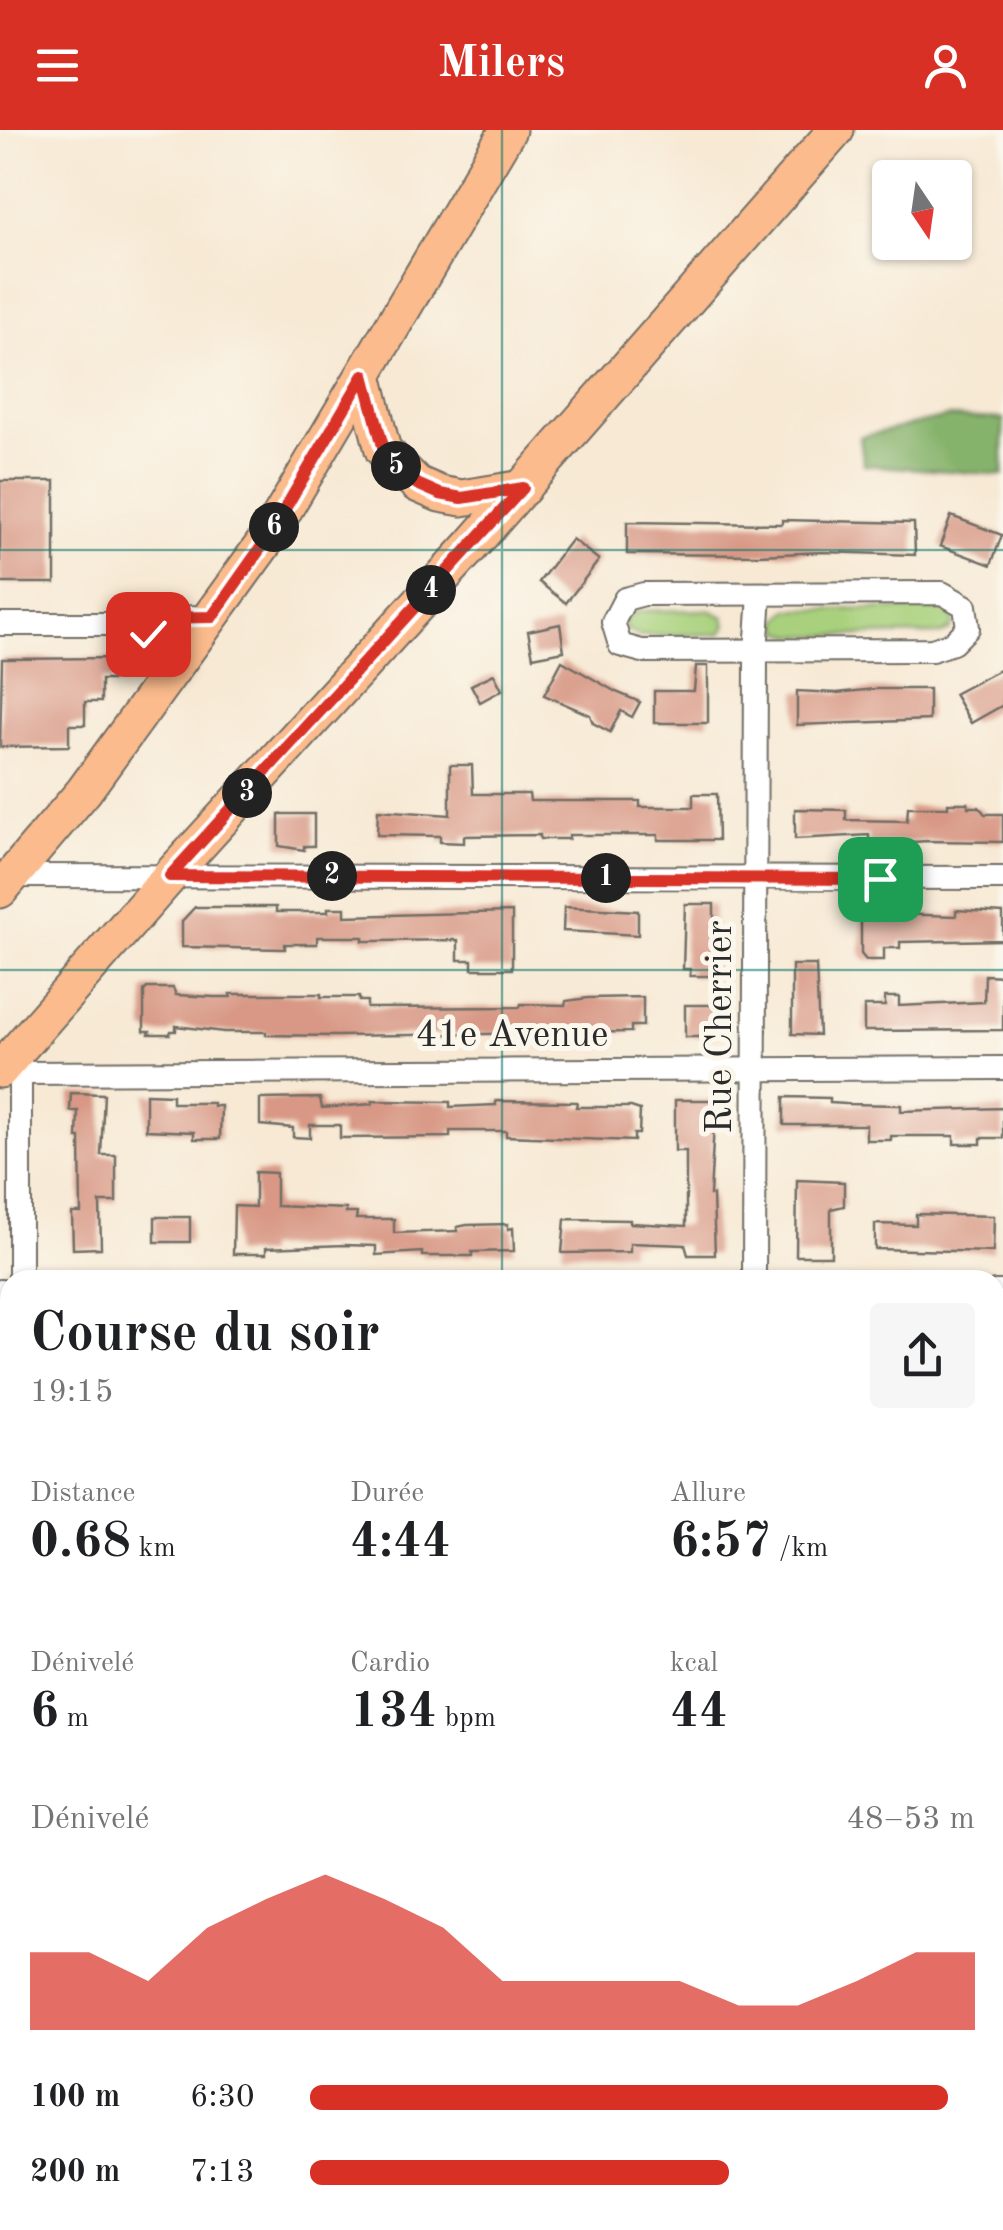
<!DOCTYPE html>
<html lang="fr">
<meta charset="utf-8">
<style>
:root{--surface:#fff;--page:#f6f6f6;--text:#202124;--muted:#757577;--accent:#d93025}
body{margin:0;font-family:"Old Standard TT",serif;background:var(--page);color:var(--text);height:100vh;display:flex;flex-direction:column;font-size:38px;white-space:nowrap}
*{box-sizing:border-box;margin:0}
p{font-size:32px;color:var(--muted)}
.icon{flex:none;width:55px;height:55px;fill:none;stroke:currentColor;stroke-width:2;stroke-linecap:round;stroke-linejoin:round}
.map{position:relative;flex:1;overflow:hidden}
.details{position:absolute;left:0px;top:1140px;width:1005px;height:960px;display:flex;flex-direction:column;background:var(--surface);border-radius:30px 30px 0 0;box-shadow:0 2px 8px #0004}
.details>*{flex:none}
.needle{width:65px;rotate:167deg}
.buttons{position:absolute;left:872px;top:30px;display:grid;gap:20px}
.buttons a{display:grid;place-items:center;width:100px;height:100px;border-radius:10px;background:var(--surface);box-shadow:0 2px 8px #0004;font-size:50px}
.pin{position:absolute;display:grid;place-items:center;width:85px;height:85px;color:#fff;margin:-42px;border-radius:20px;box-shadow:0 5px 15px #0006}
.km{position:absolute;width:50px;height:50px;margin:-25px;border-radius:50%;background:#222;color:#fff;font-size:28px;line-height:50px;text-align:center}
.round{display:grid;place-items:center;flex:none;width:105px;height:105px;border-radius:10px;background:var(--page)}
.overview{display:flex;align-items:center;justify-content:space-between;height:170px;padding:0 30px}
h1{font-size:55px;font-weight:700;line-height:75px}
.figures{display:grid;grid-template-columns:repeat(3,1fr);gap:15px;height:170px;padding:10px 30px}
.figures div{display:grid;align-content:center}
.figures b{font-size:50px;font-weight:700}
.figures small{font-size:28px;font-weight:400}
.figures p{font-size:28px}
.chart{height:280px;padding:20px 30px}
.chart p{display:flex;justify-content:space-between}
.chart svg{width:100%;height:180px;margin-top:10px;fill:var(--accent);opacity:.7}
ul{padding:0 30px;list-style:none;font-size:32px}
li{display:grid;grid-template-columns:160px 120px 1fr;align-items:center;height:75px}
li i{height:25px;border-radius:12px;background:var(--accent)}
header{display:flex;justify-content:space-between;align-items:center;height:130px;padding:0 30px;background:var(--accent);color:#fff;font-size:45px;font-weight:700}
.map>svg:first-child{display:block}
</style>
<header><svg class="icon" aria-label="menu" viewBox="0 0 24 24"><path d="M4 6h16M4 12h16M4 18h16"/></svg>Milers<svg class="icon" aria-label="person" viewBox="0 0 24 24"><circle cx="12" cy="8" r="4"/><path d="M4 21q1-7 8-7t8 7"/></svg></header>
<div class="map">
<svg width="1003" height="2100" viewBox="0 0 1003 2100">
<rect width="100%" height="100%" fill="#fbf7ec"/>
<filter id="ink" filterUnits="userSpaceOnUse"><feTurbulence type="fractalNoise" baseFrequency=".01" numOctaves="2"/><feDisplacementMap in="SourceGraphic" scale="20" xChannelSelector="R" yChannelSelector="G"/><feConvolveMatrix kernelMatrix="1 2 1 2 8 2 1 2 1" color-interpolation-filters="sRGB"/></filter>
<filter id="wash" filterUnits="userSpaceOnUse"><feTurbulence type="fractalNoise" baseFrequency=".0048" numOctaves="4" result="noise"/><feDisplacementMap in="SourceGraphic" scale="40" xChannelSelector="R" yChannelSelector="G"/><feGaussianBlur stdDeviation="2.25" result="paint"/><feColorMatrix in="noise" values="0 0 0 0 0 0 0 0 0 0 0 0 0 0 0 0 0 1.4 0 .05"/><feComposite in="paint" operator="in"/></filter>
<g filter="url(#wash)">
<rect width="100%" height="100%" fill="#f7e9d4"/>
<g fill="#a9d17d" stroke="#6a7e54" stroke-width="2.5">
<path d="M941 479 952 485C955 495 952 501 941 504L795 506 781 501 778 491 789 480Z"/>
<polygon points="709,480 724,487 726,497 720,504 638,506 624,498 625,488 639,481"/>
</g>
<g fill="#86b36c" stroke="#586f4c" stroke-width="2.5">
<polygon points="947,287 1003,289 1003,345 864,335 860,307"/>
<polygon points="1003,1529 1003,2100 78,2100 78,2090 995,2090 995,1530"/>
</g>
<g id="blocks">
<g fill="#d89885">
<rect x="0" y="351" width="55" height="102"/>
<polygon points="951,386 1002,405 991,435 940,416"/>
<polygon points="782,390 914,393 915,425 823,422 759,425 627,424 627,392 782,394"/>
<polygon points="572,409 599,430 566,473 539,452"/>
<polygon points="560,494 564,521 533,527 528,501"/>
<polygon points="117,528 117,550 101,550 101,572 85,572 85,595 69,595 69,616 0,617 2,529"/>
<polygon points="562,531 616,562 640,572 632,587 621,581 610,602 593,593 590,585 544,565"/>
<polygon points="696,536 708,536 708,593 654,593 654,561 694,561"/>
<polygon points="1003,538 1003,575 971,593 954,564"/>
<polygon points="494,544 502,560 480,572 471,555"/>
<polygon points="875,559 929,559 929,590 797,595 797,561 837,563"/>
<polygon points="450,635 472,635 473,664 529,664 530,671 640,671 640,677 693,677 693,664 717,664 718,710 658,710 658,705 569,705 569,709 540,709 540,705 464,706 464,713 440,712 440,706 377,705 378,680 450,685"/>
<polygon points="948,673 968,673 968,677 979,677 985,684 1003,684 1003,712 927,711 869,715 869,705 795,709 795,679 846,680 846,690 907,691 908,677 948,677"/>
<polygon points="279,684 314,684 314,716 304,716 304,720 279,716"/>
<polygon points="685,774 714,774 714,846 690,846 690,839 683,839"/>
<polygon points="195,777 276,777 276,782 328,782 328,778 345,778 345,786 512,782 512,839 472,839 472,830 458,830 458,810 376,811 363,811 363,807 317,807 317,814 285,814 285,819 182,817 182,791"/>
<polygon points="564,777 638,781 638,805 563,801"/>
<polygon points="956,780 1003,783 1003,810 900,812 900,818 884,818 884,830 866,830 861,824 861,783 956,786"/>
<polygon points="792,835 816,835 819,905 792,904"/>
<polygon points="985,845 1003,846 1003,900 864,901 864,876 885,876 885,867 899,867 899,876 984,872"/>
<polygon points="147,858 173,858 176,865 214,867 231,867 230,864 321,864 321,867 359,867 359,871 367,871 367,878 520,877 521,874 565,875 566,871 588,868 643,867 643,896 631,896 631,902 336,906 266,905 266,902 224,902 176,896 176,901 171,901 170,904 149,904 150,901 144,901 144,861"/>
<rect x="685" y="875" width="31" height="32"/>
<polygon points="71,963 104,964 101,1025 116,1025 116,1072 100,1072 101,1118 73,1119 72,1083 81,1083 80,1008 77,1008 78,981 70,981"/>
<polygon points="146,964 172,965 172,973 213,973 213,976 221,976 220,1009 194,1009 194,1002 146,1000"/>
<polygon points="784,967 830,968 830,973 846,974 901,975 901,981 1003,978 1003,1008 981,1008 981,1014 954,1014 954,1006 891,1006 891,1010 866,1010 866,995 784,995"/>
<polygon points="320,968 322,978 372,974 372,971 450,972 450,977 496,975 496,971 577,972 576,977 631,977 640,980 639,1004 634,1004 634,1011 506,1006 506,1001 450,1001 450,1007 340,1008 340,995 310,995 310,1008 293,1007 293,998 260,995 260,969"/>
<polygon points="675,970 711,970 714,994 710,1065 713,1065 715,1125 688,1125 685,1115 630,1113 630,1122 562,1123 565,1089 630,1090 630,1093 686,1096 686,1021 675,1021"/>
<polygon points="255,1042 276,1043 276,1076 346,1079 346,1083 357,1083 356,1089 394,1089 394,1103 457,1101 457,1097 467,1095 508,1094 508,1099 513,1098 514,1121 472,1122 472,1126 422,1126 422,1122 376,1125 376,1116 345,1115 266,1118 266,1124 233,1124 234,1076 255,1077"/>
<polygon points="797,1050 844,1052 844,1076 831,1079 831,1126 796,1126"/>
<polygon points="916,1084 994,1086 993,1122 875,1119 875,1094 916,1095"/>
<rect x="155" y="1087" width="35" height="25"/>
</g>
</g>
</g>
<g filter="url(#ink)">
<use href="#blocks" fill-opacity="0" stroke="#726e66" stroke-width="2.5"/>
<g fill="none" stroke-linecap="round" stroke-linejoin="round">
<g stroke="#726e66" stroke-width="26">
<g id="street">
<polygon points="942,463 965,476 968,498 953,513 932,520 642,521 620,515 613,492 625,469 644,464"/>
<polyline points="0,494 124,494 149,488 212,487"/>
<polyline points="124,494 153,508 168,548"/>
<polyline points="7,746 1003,748"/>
<polyline points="20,929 20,1150"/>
<polyline points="20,943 1003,938"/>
<polyline points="754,1150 756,521 760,466"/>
<polyline points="0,1161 10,1162"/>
<polyline points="995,1162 1003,1162"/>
<polyline points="0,1396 10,1396"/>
<polyline points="995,1396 1003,1396"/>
<polyline points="0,1595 10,1597"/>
<polyline points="49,2090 49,2100"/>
</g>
</g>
<g stroke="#726e66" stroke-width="39">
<g id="primary">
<polyline points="364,245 383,320 417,354 440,364 462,368 523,358"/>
<polyline points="0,760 84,661 267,409 508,0"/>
<polyline points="0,940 170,746 471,416 836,0"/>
</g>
</g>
<use href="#street" stroke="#fff" stroke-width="22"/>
<use href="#primary" stroke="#fbbb8c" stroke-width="35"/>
</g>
</g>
<g fill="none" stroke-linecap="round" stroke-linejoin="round" filter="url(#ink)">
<g stroke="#fff" stroke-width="20">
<polyline id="route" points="148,504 124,494 149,488 212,487 267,409 364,245 384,320 417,354 440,364 462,368 523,358 170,746 880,749"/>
</g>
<use href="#route" stroke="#d93025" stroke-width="12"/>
</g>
<path fill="none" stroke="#0f766e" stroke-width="2.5" stroke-opacity="0.55" d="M502 0V1150M0 420H1003M0 840H1003M0 1260H10M995 1260H1003M0 1680H10M995 1680H1003M502 2090V2100"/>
<g text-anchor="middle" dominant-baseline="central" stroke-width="10" stroke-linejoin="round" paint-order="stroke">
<g font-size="38" fill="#2b2b2b" stroke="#fbf7ec">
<text transform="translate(721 897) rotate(-90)">Rue Cherrier</text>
<text x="512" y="906">41e Avenue</text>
</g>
</g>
</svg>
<div class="buttons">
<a><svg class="needle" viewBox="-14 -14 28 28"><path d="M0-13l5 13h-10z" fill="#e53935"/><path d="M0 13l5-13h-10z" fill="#757577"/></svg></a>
</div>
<div class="pin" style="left:880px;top:749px;background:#1e9e55"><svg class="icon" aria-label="arrive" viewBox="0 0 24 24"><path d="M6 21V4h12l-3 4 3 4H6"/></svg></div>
<div class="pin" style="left:148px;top:504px;background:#d93025"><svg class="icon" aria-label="check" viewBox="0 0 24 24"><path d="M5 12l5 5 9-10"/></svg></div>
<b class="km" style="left:606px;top:748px">1</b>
<b class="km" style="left:332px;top:746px">2</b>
<b class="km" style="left:247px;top:663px">3</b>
<b class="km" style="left:431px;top:460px">4</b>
<b class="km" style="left:396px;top:336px">5</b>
<b class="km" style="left:274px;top:397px">6</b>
<section class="details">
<div class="overview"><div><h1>Course du soir</h1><p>19:15</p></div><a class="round"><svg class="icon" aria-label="share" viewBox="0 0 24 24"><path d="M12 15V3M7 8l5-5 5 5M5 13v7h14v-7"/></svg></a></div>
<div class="figures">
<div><p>Distance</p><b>0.68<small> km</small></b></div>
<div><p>Durée</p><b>4:44</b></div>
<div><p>Allure</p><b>6:57<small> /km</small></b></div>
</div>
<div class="figures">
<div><p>Dénivelé</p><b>6<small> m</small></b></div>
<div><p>Cardio</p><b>134<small> bpm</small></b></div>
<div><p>kcal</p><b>44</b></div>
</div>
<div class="chart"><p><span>Dénivelé</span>48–53 m</p>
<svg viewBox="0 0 160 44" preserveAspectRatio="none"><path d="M0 44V25L10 25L20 32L30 19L40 12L50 6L60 12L70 19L80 32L90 32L100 32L110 32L120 38L130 38L140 32L150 25L160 25V44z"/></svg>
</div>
<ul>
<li><b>100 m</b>6:30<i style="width:96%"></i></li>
<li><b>200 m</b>7:13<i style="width:63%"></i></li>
</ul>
</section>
</div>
